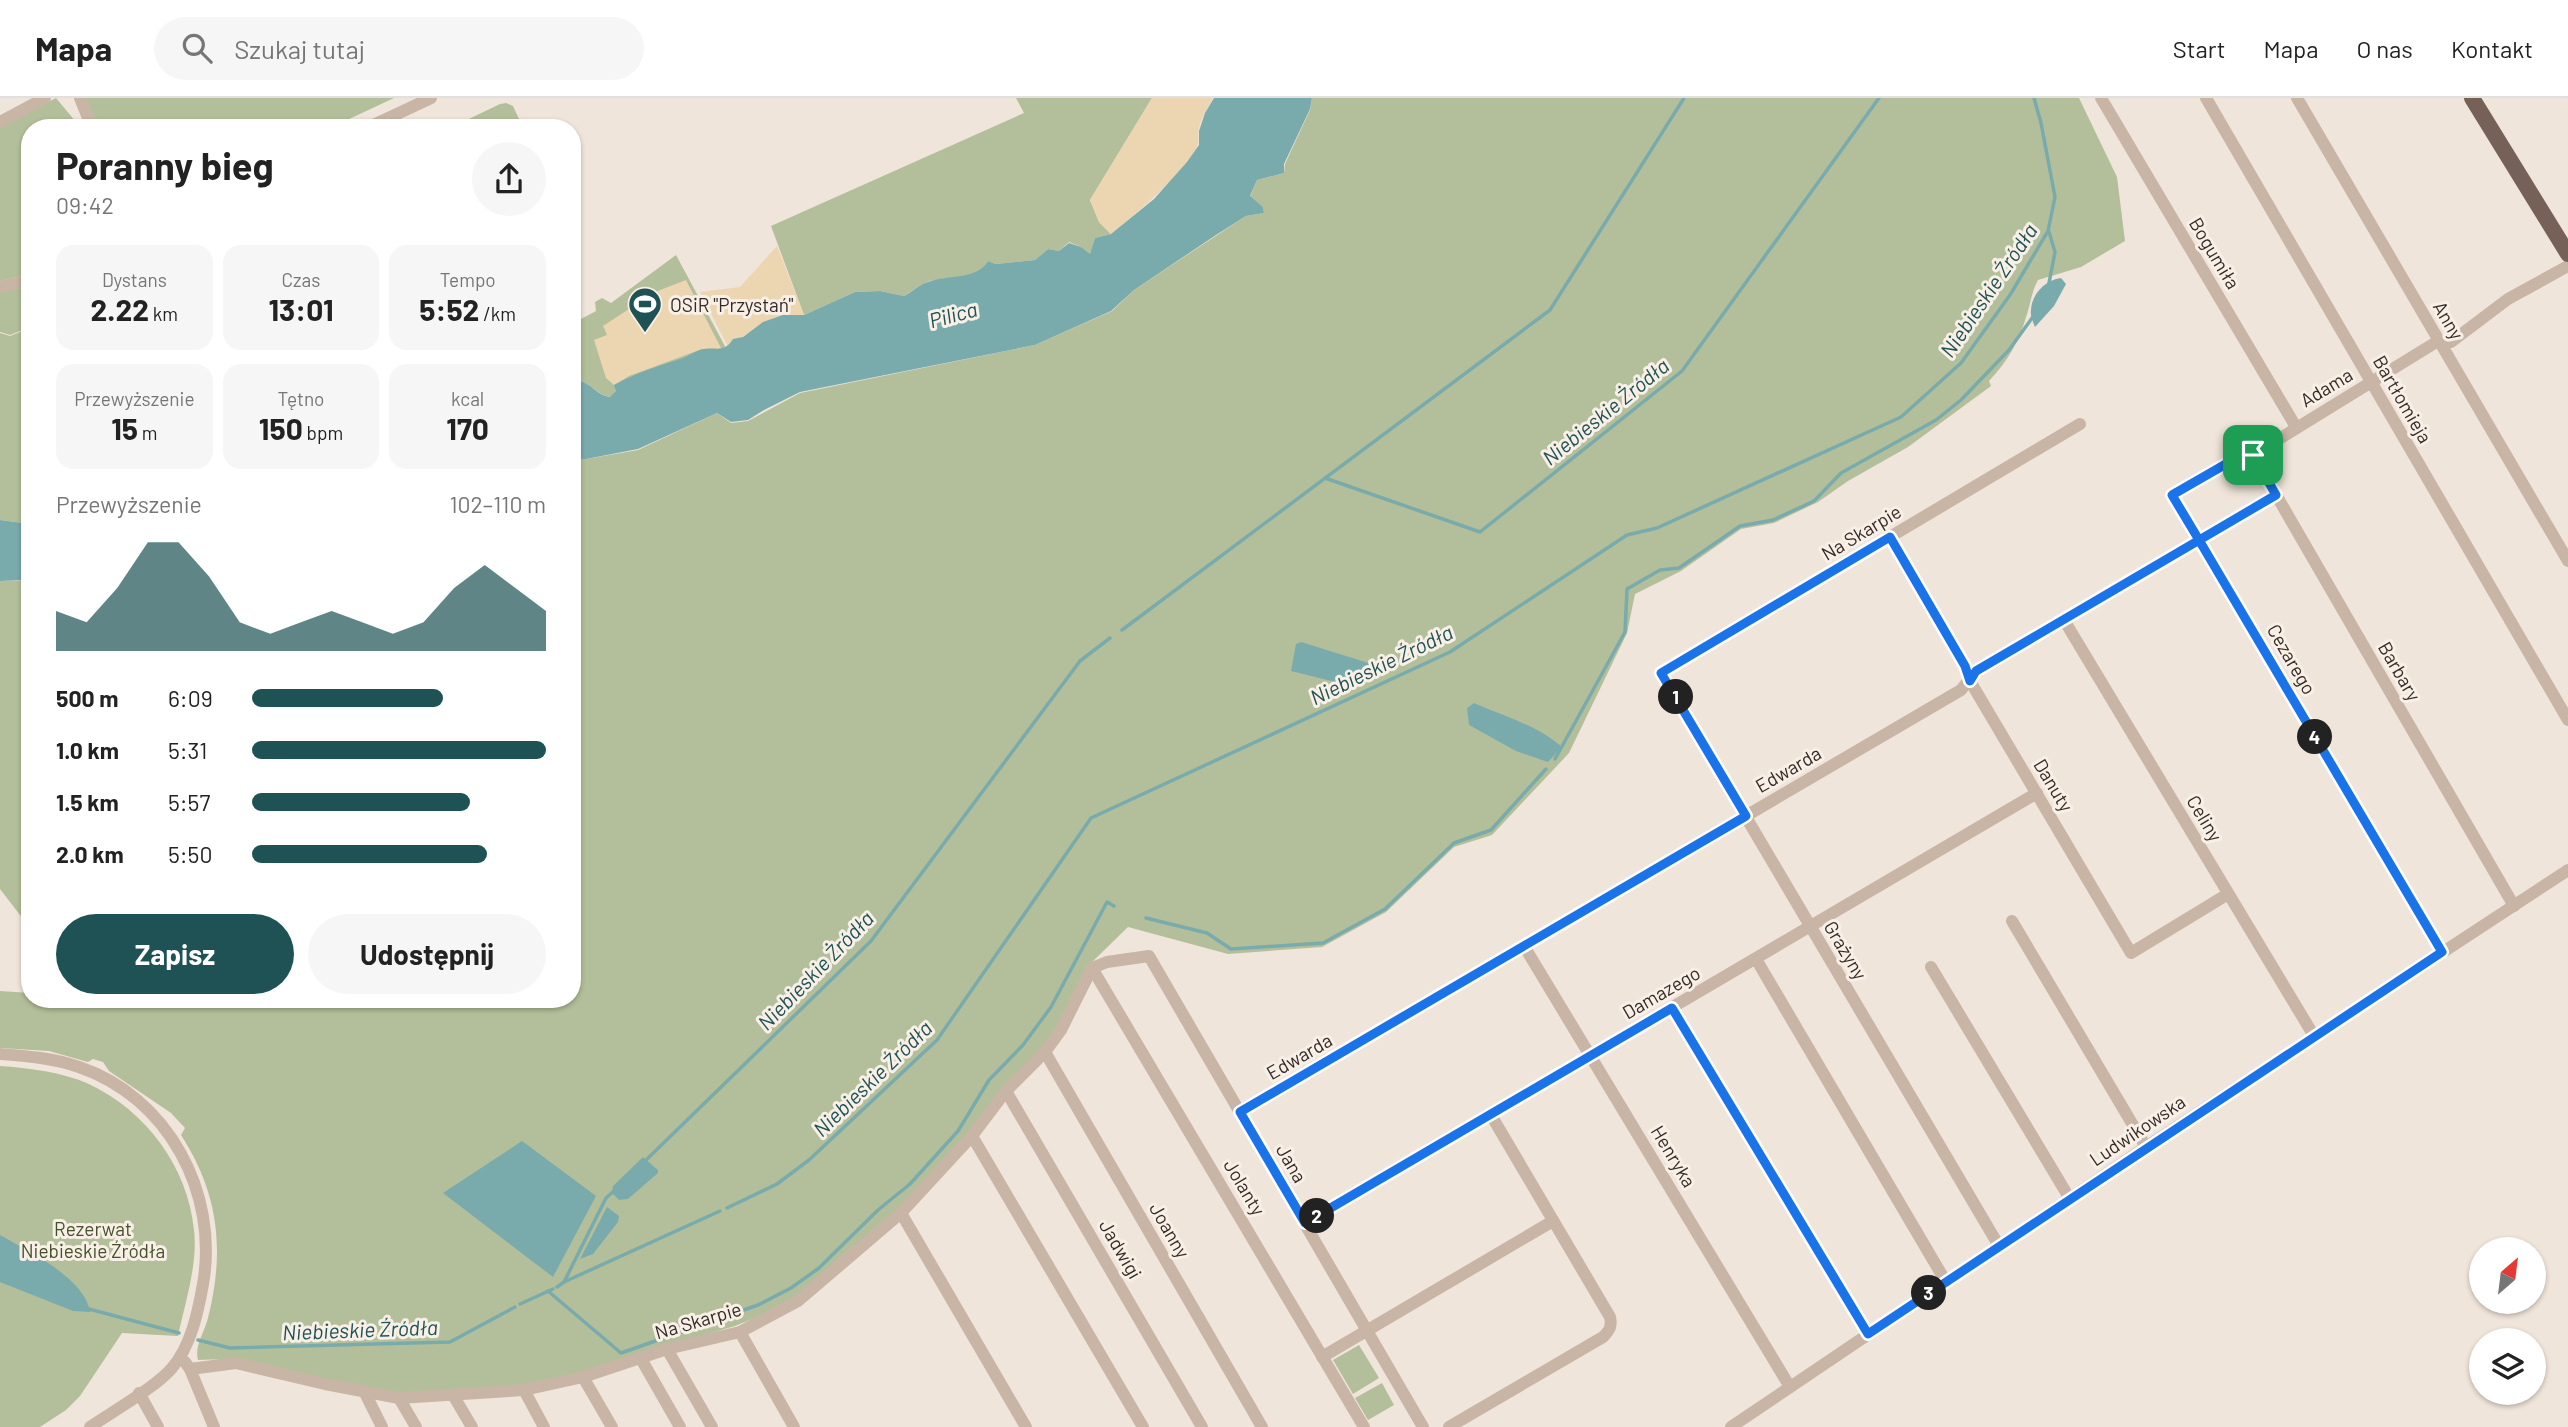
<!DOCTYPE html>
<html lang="pl">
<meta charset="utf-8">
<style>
:root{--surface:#fff;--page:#f6f6f6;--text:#222;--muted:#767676;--line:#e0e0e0;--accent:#1e5254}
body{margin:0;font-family:Barlow,sans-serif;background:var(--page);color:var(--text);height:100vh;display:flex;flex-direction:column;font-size:26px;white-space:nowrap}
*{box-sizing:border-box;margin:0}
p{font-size:23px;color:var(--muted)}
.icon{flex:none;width:38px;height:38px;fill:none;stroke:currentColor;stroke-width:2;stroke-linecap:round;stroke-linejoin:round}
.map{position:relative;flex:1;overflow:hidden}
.details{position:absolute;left:21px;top:21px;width:560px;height:889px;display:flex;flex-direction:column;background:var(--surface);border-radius:28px;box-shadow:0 2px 5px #0004}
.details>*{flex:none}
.needle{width:46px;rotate:28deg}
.tools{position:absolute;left:2469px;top:1139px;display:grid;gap:14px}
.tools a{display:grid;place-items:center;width:77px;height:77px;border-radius:50%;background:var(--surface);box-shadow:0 2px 5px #0004;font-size:35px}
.pin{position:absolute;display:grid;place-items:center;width:60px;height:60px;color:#fff;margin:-30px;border-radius:14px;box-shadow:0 4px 10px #0006}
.km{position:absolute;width:35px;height:35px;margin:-18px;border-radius:50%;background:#222;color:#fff;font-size:19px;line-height:35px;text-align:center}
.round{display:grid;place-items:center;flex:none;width:74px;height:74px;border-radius:37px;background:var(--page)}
.summary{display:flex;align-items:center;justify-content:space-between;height:119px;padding:0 35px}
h1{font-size:38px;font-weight:700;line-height:52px}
.metrics{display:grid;grid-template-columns:repeat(3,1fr);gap:10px;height:119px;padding:7px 35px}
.metrics div{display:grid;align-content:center;border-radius:18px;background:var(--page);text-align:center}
.metrics b{font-size:30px;font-weight:700}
.metrics small{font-size:19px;font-weight:400}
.metrics p{font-size:19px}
.chart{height:196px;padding:14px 35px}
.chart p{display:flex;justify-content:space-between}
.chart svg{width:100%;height:126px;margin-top:7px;fill:var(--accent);opacity:.7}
.button{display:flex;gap:14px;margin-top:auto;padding:14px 35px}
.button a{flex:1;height:80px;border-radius:42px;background:var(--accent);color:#fff;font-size:28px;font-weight:700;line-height:80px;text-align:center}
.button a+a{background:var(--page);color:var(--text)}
ul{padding:0 35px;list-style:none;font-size:23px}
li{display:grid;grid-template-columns:112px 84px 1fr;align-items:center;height:52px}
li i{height:18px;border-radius:9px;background:var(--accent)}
header{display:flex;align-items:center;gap:42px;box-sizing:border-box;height:98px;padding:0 35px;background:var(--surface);border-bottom:2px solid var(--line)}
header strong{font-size:33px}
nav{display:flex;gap:38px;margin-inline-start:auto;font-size:24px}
.search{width:490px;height:63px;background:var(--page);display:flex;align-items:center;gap:18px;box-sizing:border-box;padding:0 24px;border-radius:38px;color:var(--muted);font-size:26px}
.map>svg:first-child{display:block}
</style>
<header>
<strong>Mapa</strong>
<div class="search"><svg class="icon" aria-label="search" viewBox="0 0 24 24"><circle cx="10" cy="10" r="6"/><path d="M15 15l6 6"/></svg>Szukaj tutaj</div>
<nav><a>Start</a><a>Mapa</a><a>O nas</a><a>Kontakt</a></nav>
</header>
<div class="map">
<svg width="2568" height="1329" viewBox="0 0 2568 1329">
<rect width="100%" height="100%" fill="#f0e5da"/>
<g fill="#b3bf9a">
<polygon points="56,0 81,30 30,30 30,176 0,183 0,29"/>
<polygon points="85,0 394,0 330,30 97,30"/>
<path d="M1016 0H1152L1090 102 1099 124 1111 136 1095 140 1090 157 1081 149 1069 144 1059 153 1048 151 1035 162 996 166 988 163C976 182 950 178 930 183 921 186 912 193 904 198L880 193 855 194 804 217 771 128 1024 15Z"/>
<path d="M1312 0H2079L2117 79 2125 143 2081 169 2038 182C2031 195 2031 205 2026 219 2019 244 2007 264 1989 283L1991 288 1908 349 1848 383 1818 404 1774 425 1741 431 1681 473 1635 496 1627 535 1569 655 1492 737 1454 749 1386 814 1322 849 1228 856 1128 829 1088 868 1059 930 968 1037 895 1115 808 1191 779 1210 735 1228 638 1256 581 1276 520 1289 399 1296 227 1261 198 1262C194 1248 205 1233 208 1220 225 1152 219 1096 181 1037L185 1030 171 1015 109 973 103 964 93 961 88 964 49 953 0 950V893L30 895V901H572V361H586L638 352 717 315 731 325 748 323 800 295 1035 247 1112 213 1134 192 1246 118 1264 115 1263 109 1250 99 1257 82 1284 75 1285 66 1310 12Z"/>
<polygon points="506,5 513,8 520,23 506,30 450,30 500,6"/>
<path d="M676 157 726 250 616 293 611 299C593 296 594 284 572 281V200L581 221 596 213 595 204 602 200 611 205Z"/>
<polygon points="30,188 30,229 10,237 0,234 0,194"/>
<polygon points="30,230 30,426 0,422 0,235 10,238"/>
<polygon points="0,483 30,483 30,830 0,791"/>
<path d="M0 968C29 970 62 974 89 986 146 1013 188 1069 194 1132 198 1166 185 1205 178 1238L122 1235 80 1298 66 1312 40 1329H0Z"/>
<polygon points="1359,1247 1379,1280 1353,1296 1333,1262"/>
<polygon points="1382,1285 1394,1307 1368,1322 1355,1300"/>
</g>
<g fill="#ebd6b1">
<path d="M1152 0H1213C1207 11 1200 22 1198 35 1198 38 1199 42 1198 46 1192 69 1131 120 1111 136L1099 124 1090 102Z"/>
<path d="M777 148 804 217C768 217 756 230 728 249L700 194 740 189Z"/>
<polygon points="686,182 722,252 702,251 629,278 614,287 606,280 594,242 607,237 603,228 655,194"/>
</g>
<g fill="#7aabac">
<path d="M1214 0H1312L1310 11 1284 66V75L1257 82 1250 98 1263 109 1264 115 1246 118 1216 137 1134 192 1111 213 1035 247 800 294 764 312 748 322 731 324 717 315 638 351 586 361H572V281C594 284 593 296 610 299L616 293 614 287C638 274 658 268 683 260 690 257 697 252 704 251 718 249 724 255 733 241L743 239 763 224 783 217H804L855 194 880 193 904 198C912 194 920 186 928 184 949 176 975 183 988 163L996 166 1035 162 1048 151 1059 153 1069 145 1081 149 1090 156 1095 140 1111 136 1154 101 1187 64 1199 47V33L1205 15Z"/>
<path d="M2061 180 2066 186 2054 208 2035 229C2033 224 2030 217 2031 212 2032 195 2046 182 2061 180Z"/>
<polygon points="0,422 30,426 30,482 0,483"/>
<polygon points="1301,544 1378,568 1380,573 1364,585 1348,587 1291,573 1296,546"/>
<path d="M1474 605C1505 619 1535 626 1562 649L1548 664 1516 653 1469 627 1467 610Z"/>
<polygon points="522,1043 596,1098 553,1179 443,1095"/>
<polygon points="643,1059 658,1072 658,1075 628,1101 619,1102 612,1095 613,1088"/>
<polygon points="607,1109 619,1118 618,1124 593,1156 580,1161"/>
<path d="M0 1137C28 1153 85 1180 90 1214L73 1213 0 1184Z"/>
</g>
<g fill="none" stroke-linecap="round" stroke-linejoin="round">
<g stroke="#7aabac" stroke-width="3.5">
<polyline points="2049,134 2055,154 2049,185"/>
<polyline points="1325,380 1480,434 1682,273 1879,0"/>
<polyline points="1122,532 1550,212 1684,0"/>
<polyline points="1555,661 1625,534 1627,491 1660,472 1679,470 1740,428 1773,422 1814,403 1841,375 1936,322 1961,302 2009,252 2035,216"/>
<polyline points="1146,820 1207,835 1231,851 1323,845 1385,811 1454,745 1491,732 1546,671"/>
<polyline points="643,1065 871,843 1080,563 1110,540"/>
<polyline points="727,1110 777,1086 809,1062 937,942 1091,720 1450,554 1627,437 1657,430 1901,319 1961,265 2010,197 2048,133 2055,99 2041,25 2034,0"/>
<polyline points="564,1184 606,1100 615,1092"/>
<polyline points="557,1189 564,1184 720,1113"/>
<polyline points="548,1193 621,1255 758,1207 791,1190 819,1170 878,1112 910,1086 958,1033 989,982 1023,947 1051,909 1107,804 1114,808"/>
<polyline points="520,1206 553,1191"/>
<polyline points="89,1211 179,1235"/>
<polyline points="198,1242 230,1250 450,1244 515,1209"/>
</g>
<g stroke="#c8b5a6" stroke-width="12">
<polyline points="80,0 92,30"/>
<polyline points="2101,0 2296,329"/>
<polyline points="2206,0 2568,622"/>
<polyline points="2297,0 2568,463"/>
<polyline points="0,24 45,0"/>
<polyline points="367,30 431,0"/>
<polyline points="0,189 30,182"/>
<polyline points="2253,357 2514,808"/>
<polyline points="1890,439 1965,568 1970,583 2131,855 2228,796"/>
<polyline points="2064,522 2314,938"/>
<polyline points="2012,823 2146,1049"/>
<polyline points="1524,848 1790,1289"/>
<polyline points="2442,854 2172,397 2245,355 2253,357 2438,243 2451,244 2508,201 2568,168"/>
<polyline points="1756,861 1946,1184"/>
<polyline points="1931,869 2070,1101"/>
<polyline points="1092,870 1364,1329"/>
<polyline points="1672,910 1868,1236"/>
<polyline points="1045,954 1262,1329"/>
<path d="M0 956C26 958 54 960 79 969 168 999 219 1095 203 1186 198 1214 191 1248 172 1270 156 1289 112 1314 90 1329"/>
<polyline points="1006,993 1202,1329"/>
<polyline points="1240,1014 1961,592 1976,573 2276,397"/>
<polyline points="972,1038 1143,1329"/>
<polyline points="901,1115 1026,1329"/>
<polyline points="1305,1125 2037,695"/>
<polyline points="1999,1148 1661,575 2080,326"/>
<polyline points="740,1234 794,1329"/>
<polyline points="667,1251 712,1329"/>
<polyline points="640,1259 680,1329"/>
<polyline points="1322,1259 1553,1123"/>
<polyline points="185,1264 190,1271 214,1329"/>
<polyline points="190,1271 236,1265 325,1286 399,1300 524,1292 583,1279 667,1251 740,1234 798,1203 901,1115 972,1038 1006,993 1045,954 1061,932 1092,870 1107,864 1149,858 1423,1329"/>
<polyline points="583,1279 612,1329"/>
<polyline points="524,1292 544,1329"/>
<polyline points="364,1293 382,1329"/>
<polyline points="139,1295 158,1329"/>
<polyline points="453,1297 472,1329"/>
<polyline points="399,1300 416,1329"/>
<path d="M1449 1329 1603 1239C1610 1232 1612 1228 1610 1219L1491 1017"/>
<polyline points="1731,1329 2146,1049 2568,772"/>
</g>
<polyline stroke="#766158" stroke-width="16" points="2472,0 2568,156"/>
</g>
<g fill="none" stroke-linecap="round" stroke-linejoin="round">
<g stroke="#fff" stroke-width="14">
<polyline id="route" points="2253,357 2276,397 1976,573 1970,583 1965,568 1890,439 1661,575 1746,718 1240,1014 1305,1125 1672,910 1868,1236 2442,854 2199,442 2172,397 2245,355 2253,357"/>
</g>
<use href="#route" stroke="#1a73e8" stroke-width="9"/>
</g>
<defs>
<g id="stadium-pin" transform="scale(1.75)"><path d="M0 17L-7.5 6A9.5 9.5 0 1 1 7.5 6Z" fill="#1e5254" stroke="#f8efe6"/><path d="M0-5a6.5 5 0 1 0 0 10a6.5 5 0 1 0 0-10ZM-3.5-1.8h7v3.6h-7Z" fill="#fff"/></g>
</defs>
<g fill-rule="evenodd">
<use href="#stadium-pin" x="645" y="206"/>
</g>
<g text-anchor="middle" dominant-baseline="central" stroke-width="6" stroke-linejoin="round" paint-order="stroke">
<g font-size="19" fill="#342b27" stroke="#f8efe6">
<text transform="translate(2215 155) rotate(59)">Bogumiła</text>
<text transform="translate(2449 222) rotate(60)">Anny</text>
<text transform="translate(2326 289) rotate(-31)">Adama</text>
<text transform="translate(2403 301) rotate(60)">Bartłomieja</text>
<text transform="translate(1861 434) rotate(-31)">Na Skarpie</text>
<text transform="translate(2292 561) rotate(60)">Cezarego</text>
<text transform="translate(2400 573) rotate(60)">Barbary</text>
<text transform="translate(1788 671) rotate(-30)">Edwarda</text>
<text transform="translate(2054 687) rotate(59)">Danuty</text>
<text transform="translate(2205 720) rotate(59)">Celiny</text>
<text transform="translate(1846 852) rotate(59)">Grażyny</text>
<text transform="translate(1661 894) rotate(-30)">Damazego</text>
<text transform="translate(1299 958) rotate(-30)">Edwarda</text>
<text transform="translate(2137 1032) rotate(-34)">Ludwikowska</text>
<text transform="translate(1674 1058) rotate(59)">Henryka</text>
<text transform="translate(1292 1065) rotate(60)">Jana</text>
<text transform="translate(1245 1089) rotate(59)">Jolanty</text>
<text transform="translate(1170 1132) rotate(60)">Joanny</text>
<text transform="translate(1121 1151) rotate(60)">Jadwigi</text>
<text transform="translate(698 1222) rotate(-16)">Na Skarpie</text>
</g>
<g font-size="19" fill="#342b27" stroke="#f8efe6" text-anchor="start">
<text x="670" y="206">OSiR "Przystań"</text>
</g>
<g font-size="19" fill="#44512b" stroke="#f8efe6">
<text x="93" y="1130">Rezerwat<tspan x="93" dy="22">Niebieskie Źródła</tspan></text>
</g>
<g font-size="21" font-style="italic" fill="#1e5254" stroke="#f8efe6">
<text transform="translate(1988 192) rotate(-56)">Niebieskie Źródła</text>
<text transform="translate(953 216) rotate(-15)">Pilica</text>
<text transform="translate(1605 313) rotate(-39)">Niebieskie Żródła</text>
<text transform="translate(1381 566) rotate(-26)">Niebieskie Źródła</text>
<text transform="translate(815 872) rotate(-46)">Niebieskie Żródła</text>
<text transform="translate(872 980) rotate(-44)">Niebieskie Źródła</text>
<text transform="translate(360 1231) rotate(-2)">Niebieskie Źródła</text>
</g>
</g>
</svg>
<div class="tools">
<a><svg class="needle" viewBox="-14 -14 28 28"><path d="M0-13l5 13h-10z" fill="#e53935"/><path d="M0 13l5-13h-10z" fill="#767676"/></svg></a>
<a><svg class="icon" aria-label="layers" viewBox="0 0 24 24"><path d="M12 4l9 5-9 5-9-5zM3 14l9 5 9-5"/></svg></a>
</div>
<div class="pin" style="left:2253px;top:357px;background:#1e9e55"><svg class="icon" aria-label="arrive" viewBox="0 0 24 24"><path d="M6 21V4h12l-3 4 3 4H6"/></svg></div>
<b class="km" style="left:1676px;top:599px">1</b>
<b class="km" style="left:1317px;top:1118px">2</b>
<b class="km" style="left:1929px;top:1195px">3</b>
<b class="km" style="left:2315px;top:639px">4</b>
<section class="details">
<div class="summary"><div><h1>Poranny bieg</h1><p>09:42</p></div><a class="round"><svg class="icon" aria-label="share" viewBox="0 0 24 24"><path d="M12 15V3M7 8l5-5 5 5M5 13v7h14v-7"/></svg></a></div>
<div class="metrics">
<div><p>Dystans</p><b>2.22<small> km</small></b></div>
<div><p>Czas</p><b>13:01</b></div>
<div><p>Tempo</p><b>5:52<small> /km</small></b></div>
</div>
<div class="metrics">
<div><p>Przewyższenie</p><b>15<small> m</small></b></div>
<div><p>Tętno</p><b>150<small> bpm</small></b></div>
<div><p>kcal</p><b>170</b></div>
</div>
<div class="chart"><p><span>Przewyższenie</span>102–110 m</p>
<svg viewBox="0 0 160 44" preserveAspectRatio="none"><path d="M0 44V30L10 34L20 22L30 6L40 6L50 18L60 34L70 38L80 34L90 30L100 34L110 38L120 34L130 22L140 14L150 22L160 30V44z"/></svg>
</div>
<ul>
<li><b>500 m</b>6:09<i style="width:65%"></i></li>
<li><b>1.0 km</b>5:31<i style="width:100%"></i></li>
<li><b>1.5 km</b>5:57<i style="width:74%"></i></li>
<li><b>2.0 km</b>5:50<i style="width:80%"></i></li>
</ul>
<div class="button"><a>Zapisz</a><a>Udostępnij</a></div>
</section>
</div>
